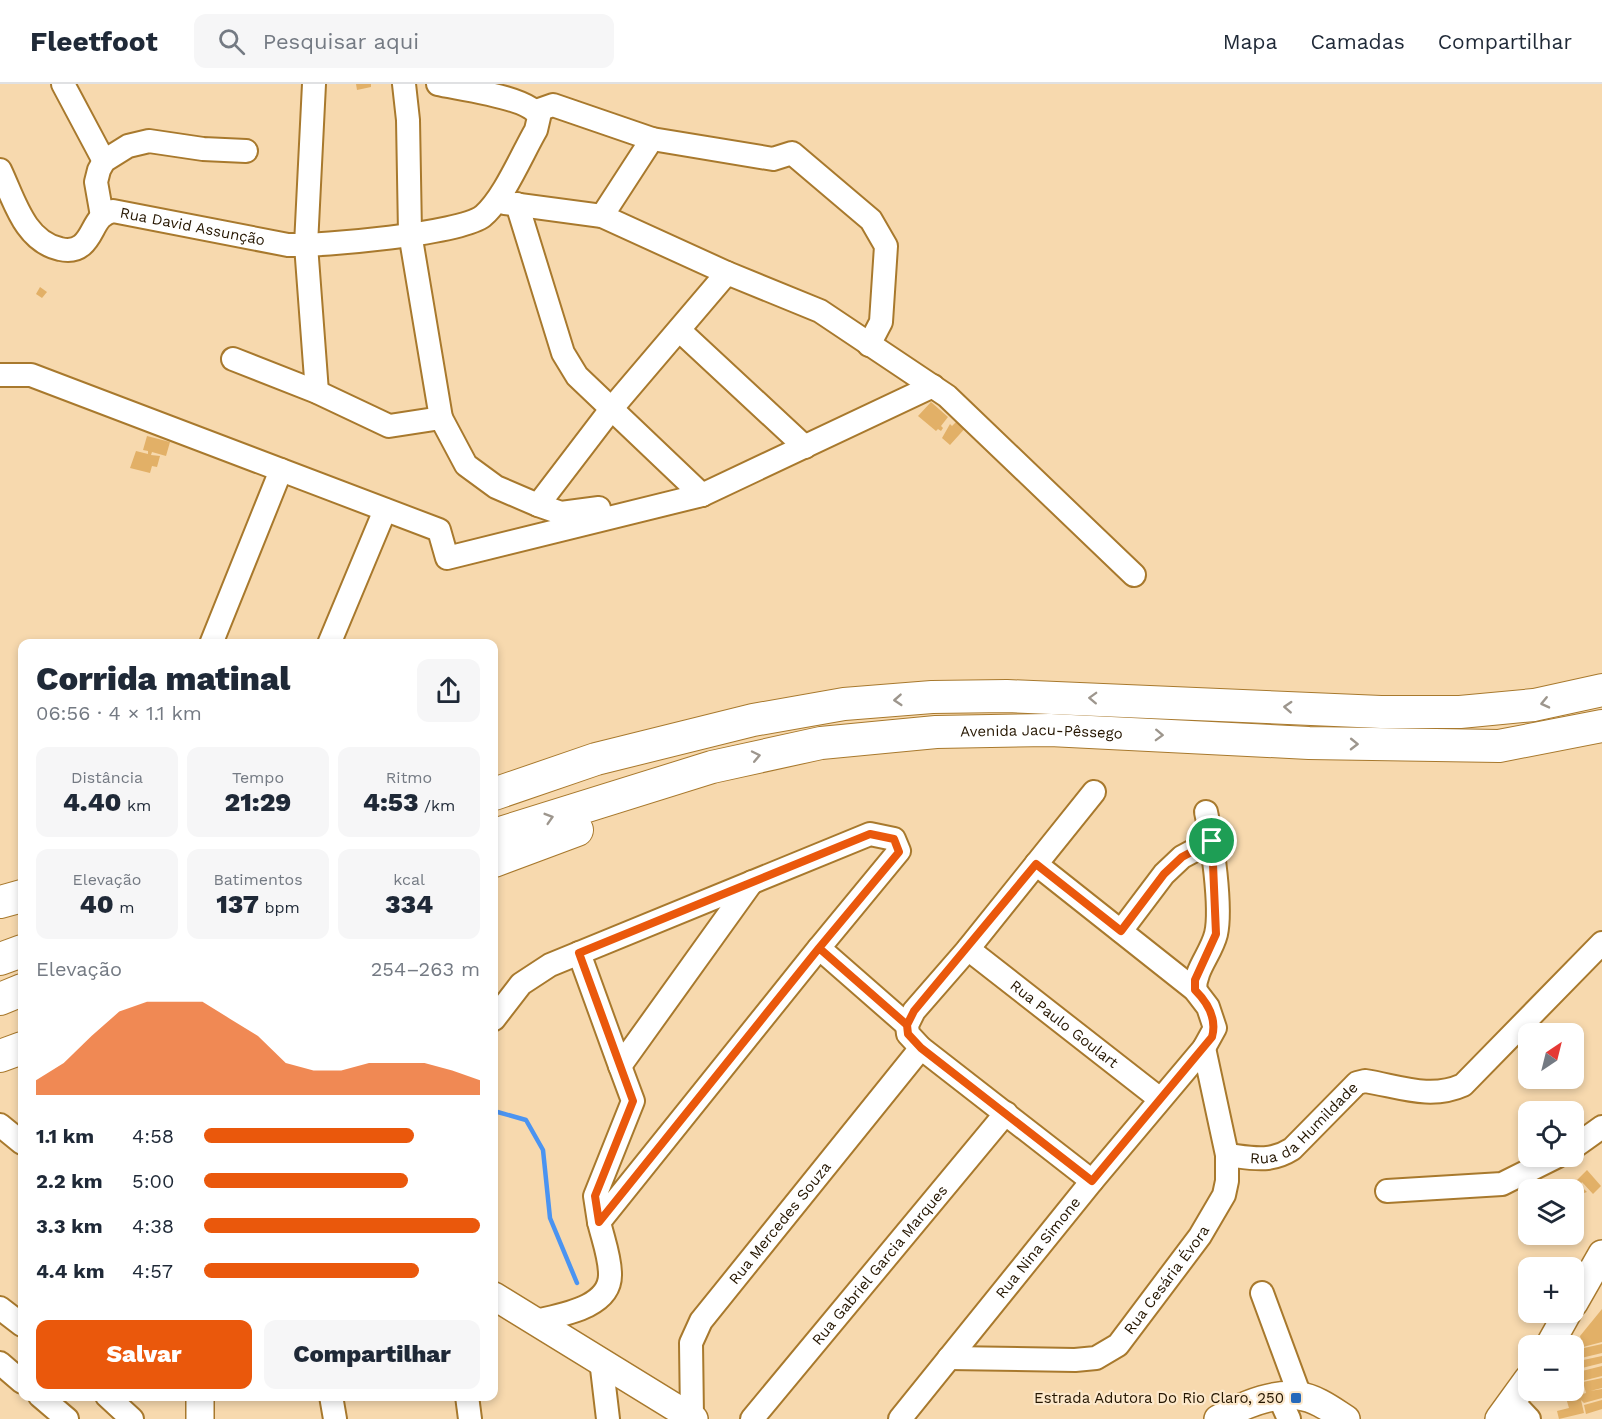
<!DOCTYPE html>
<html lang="pt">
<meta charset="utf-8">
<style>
:root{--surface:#fff;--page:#f6f6f7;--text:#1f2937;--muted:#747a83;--line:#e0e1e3;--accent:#ea580c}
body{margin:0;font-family:"Work Sans",sans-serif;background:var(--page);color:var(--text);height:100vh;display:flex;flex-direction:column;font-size:22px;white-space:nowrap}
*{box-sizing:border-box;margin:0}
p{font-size:20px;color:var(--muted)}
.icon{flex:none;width:33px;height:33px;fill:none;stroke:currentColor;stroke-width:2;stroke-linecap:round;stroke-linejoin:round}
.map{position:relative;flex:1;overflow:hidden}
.details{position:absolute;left:18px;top:555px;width:480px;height:762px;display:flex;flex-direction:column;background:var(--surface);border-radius:12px;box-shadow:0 3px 9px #0003}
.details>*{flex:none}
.needle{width:39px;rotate:35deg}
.tools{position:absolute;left:1518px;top:939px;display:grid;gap:12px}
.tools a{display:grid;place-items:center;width:66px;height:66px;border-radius:12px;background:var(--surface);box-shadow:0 3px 9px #0003;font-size:30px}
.pin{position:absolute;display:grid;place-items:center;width:51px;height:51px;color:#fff;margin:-26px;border:3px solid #fff;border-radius:50%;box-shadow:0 2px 6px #0007}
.round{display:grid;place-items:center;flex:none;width:63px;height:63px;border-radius:12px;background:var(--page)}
.headline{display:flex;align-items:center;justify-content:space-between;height:102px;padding:0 18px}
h1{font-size:33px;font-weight:800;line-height:45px}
.figures{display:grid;grid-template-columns:repeat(3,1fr);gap:9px;height:102px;padding:6px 18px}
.figures div{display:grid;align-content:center;border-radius:12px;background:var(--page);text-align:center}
.figures b{font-size:26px;font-weight:800}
.figures small{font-size:16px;font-weight:400}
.figures p{font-size:16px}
.chart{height:168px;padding:12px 18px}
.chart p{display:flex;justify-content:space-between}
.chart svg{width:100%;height:108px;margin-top:6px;fill:var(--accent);opacity:.7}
.primary-button{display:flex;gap:12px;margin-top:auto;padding:12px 18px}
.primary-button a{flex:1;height:69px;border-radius:12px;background:var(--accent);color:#fff;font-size:24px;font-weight:800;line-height:69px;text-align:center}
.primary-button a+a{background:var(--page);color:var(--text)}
ul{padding:0 18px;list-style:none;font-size:20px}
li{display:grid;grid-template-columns:96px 72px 1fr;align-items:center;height:45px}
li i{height:15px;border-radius:8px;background:var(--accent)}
header{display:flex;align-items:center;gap:36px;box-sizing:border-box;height:84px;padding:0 30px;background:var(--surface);border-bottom:2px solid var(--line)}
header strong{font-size:28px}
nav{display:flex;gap:33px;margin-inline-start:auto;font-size:21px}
.search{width:420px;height:54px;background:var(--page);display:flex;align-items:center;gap:15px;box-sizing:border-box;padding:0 21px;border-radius:12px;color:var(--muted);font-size:22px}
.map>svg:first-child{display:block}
</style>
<header>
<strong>Fleetfoot</strong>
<div class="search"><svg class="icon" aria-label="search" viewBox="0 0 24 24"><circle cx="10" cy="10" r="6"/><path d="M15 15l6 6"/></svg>Pesquisar aqui</div>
<nav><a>Mapa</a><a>Camadas</a><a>Compartilhar</a></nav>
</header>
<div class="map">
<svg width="1602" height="1335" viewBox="0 0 1602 1335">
<rect width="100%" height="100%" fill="#f7d9ae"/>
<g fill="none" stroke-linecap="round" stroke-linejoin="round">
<polyline stroke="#4b94f1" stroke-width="4.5" points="494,1027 526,1036 543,1066 550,1134 577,1199"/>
</g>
<g fill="#e2b067">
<polygon points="356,0 371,0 371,3 357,6"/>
<polygon points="40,203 47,208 42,214 36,210"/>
<polygon points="931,318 948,333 941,342 943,344 941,347 938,345 936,347 918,332"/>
<polygon points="960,334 968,341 950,361 942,354 950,340 952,342"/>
<polygon points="147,352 170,358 166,372 152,368 151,371 160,372 157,383 152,382 150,389 130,384 136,367 148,370 148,367 143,366"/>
<polygon points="1587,1086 1601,1102 1593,1110 1582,1098 1580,1101 1587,1108 1578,1111 1569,1098 1572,1095 1575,1098"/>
<polygon points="1602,1225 1602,1258 1583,1263 1580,1252"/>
<polygon points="1602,1260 1602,1269 1577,1275 1575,1266"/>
<polygon points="1602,1272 1602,1279 1574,1286 1574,1278"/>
<polygon points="1602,1282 1602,1292 1574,1299 1574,1289"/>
<polygon points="1602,1294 1602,1304 1590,1307 1602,1305 1602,1314 1584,1319 1581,1316 1584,1329 1559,1335 1557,1327 1569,1324 1566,1314 1586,1309 1583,1298"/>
<polygon points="1577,1300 1579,1308 1557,1313 1556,1306 1574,1306 1574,1301"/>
<polygon points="1602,1316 1602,1325 1586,1330 1584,1321"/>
</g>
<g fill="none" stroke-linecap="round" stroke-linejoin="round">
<g stroke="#a8792d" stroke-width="26">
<g id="minor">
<polyline points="63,0 104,77"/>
<polyline points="314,0 306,161 317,308"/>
<polyline points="404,0 408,36 410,149 441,334"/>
<polyline points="536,27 553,21 652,55 602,132"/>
<polyline points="652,55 773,75 792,69 871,136 886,162 881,238 869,261"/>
<path id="s1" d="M0 86C14 115 24 157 60 165 68 167 76 166 82 161 95 150 94 131 113 127L288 161C322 162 460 150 483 132 504 114 522 70 536 46L539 33C530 13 460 5 438 0"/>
<polyline points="505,119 602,132 727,189"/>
<polyline points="517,120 563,269 577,292 702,411"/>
<polyline points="102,132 96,98 99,86 104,77 128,62 149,57 203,65 246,67"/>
<polyline points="679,246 805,363"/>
<polyline points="233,275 317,308 389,342 441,334 466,381 496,403 538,421 612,324 727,189 820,227 947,312 1134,491"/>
<polyline points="0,291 31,291 439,446 447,474 702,411"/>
<polyline points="689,413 702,411 933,302"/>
<polyline points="538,421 561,429 599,424"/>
<polyline points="211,560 281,386"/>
<polyline points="329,560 385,426"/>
<polyline points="1121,847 1164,790 1182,773 1212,757"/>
<path id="s2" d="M968 865 1160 1015"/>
<polyline points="579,869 620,982 752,798"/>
<path d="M1195 906C1195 885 1211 870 1216 850 1222 824 1212 755 1206 728"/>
<polyline points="494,935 521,900 550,881 870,750 894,755 899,767 819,864 907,941"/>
<polyline points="620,982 633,1017 595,1112 599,1138 819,864"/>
<polyline points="0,1041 22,1059"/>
<polyline points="1574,1063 1602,1043"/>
<path id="s3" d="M1227 1071C1252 1074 1270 1079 1292 1065L1357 999 1365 997C1398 1002 1430 1016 1463 1001L1602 859"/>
<polyline points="1092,1097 921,964 908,950 907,941 914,927 968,865 1094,708"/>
<polyline points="1387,1107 1502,1100 1558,1072"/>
<polyline points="1262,1209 1300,1312"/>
<polyline points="0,1224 22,1241"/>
<path d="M536 1237C560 1231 611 1224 610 1190 610 1173 603 1155 599 1138"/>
<path id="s4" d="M949 1274 1075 1276 1096 1274 1118 1261 1200 1152 1224 1111 1227 1097V1071L1204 964"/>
<polyline points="601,1276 608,1335"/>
<polyline points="0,1279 22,1298"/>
<polyline points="40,1312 67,1335"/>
<polyline points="107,1312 132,1335"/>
<polyline points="331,1312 335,1335"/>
<polyline points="467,1312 470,1335"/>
<polyline points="1279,1313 1289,1335"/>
<polyline points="1513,1318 1529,1335"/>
<path id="s5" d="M692 1333 691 1259 701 1237 921 964"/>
<path id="s6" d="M752 1335 1006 1029"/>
<path id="s7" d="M900 1335 1092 1097 1204 964 1215 944 1208 923 1195 906 1036 780"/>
</g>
</g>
<g stroke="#a8792d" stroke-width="30">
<g id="major">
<polyline points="494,1212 694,1335"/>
<polyline points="1574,1219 1602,1170"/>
<polyline points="1549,1262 1568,1228"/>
<polyline points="200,1312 200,1335"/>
<path d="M1218 1335C1241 1322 1272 1308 1299 1312 1316 1314 1332 1326 1346 1335"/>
<polyline points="1499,1335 1528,1295"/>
</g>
</g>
<g stroke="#a8792d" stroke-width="34">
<g id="highway">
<polyline points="494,710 596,675 753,636 844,620 932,613 1007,612 1381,628 1460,628 1534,621 1602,606"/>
<path id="s8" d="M494 751 712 683 821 659 936 648 1050 646 1309 659 1499 662 1602 642"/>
<polyline points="494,777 577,746"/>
<polyline points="0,818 22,812"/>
<polyline points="0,875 22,867"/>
<polyline points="0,915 22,906"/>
<polyline points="0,972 22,964"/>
</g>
</g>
<use href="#minor" stroke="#fff" stroke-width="22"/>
<use href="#major" stroke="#fff" stroke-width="27"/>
<use href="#highway" stroke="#fff" stroke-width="32"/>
</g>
<defs><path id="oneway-chevron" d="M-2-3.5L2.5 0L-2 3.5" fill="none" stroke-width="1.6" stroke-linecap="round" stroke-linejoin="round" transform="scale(1.5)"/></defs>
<g stroke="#9d968d">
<use href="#oneway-chevron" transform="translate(1093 614) rotate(-178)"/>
<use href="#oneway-chevron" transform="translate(898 616) rotate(176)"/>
<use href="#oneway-chevron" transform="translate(1545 619) rotate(167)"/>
<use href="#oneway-chevron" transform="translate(1288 623) rotate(-177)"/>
<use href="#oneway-chevron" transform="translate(1159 651) rotate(2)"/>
<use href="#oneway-chevron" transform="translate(1354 660) rotate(1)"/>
<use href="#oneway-chevron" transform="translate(756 672) rotate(-12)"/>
<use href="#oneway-chevron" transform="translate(549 734) rotate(-17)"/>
</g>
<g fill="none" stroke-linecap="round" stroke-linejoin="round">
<g stroke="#fff" stroke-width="12">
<path id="route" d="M1212 757 1182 773 1164 790 1121 847 1036 780 914 927 907 941 819 864 899 768 894 755 870 750 579 869 633 1017 595 1112 599 1138 819 864 907 941 908 950 921 964 1092 1097 1212 953C1217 935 1208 919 1195 906V896L1216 850 1212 757"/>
</g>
<use href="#route" stroke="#ea580c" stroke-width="8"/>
</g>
<rect fill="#2669ba" stroke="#fce8cb" stroke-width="2" x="1290" y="1308" width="12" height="12" rx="3"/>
<g text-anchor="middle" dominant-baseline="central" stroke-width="4.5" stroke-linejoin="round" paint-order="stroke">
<g font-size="15" fill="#251601" stroke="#fce8cb">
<text stroke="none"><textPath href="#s1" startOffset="255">Rua David Assunção</textPath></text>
<text stroke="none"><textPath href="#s8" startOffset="561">Avenida Jacu-Pêssego</textPath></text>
<text stroke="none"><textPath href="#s2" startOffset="122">Rua Paulo Goulart</textPath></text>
<text stroke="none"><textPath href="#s3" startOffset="90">Rua da Humildade</textPath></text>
<text stroke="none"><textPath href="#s5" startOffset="224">Rua Mercedes Souza</textPath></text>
<text stroke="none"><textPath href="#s7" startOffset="220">Rua Nina Simone</textPath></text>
<text stroke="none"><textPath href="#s6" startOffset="200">Rua Gabriel Garcia Marques</textPath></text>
<text stroke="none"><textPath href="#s4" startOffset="254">Rua Cesária Évora</textPath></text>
</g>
<g font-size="15" fill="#251601" stroke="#fce8cb" text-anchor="end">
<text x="1284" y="1314">Estrada Adutora Do Rio Claro, 250</text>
</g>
</g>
</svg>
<div class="tools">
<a><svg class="needle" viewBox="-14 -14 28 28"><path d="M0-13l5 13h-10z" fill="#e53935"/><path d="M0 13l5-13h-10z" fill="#747a83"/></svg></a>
<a><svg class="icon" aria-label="locate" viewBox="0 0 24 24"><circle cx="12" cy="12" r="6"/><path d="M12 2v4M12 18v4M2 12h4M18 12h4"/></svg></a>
<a><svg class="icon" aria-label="layers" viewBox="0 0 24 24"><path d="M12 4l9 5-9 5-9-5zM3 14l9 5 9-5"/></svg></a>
<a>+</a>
<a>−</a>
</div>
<div class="pin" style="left:1212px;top:757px;background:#1e9e55"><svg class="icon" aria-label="arrive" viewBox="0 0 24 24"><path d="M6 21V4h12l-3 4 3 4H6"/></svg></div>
<section class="details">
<div class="headline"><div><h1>Corrida matinal</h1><p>06:56 · 4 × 1.1 km</p></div><a class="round"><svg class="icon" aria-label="share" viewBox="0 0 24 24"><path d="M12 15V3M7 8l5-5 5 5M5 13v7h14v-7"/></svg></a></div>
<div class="figures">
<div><p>Distância</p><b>4.40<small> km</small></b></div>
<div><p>Tempo</p><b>21:29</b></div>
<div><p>Ritmo</p><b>4:53<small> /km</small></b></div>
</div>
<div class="figures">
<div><p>Elevação</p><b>40<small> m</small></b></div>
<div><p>Batimentos</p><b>137<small> bpm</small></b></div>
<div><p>kcal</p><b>334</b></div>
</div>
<div class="chart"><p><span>Elevação</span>254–263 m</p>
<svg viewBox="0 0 160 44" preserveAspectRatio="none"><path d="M0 44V38L10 31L20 20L30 10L40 6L50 6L60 6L70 13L80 20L90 31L100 34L110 34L120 31L130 31L140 31L150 34L160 38V44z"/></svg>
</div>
<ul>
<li><b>1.1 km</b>4:58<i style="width:76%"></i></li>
<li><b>2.2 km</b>5:00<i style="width:74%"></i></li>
<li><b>3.3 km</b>4:38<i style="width:100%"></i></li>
<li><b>4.4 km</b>4:57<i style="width:78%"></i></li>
</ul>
<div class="primary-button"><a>Salvar</a><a>Compartilhar</a></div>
</section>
</div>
